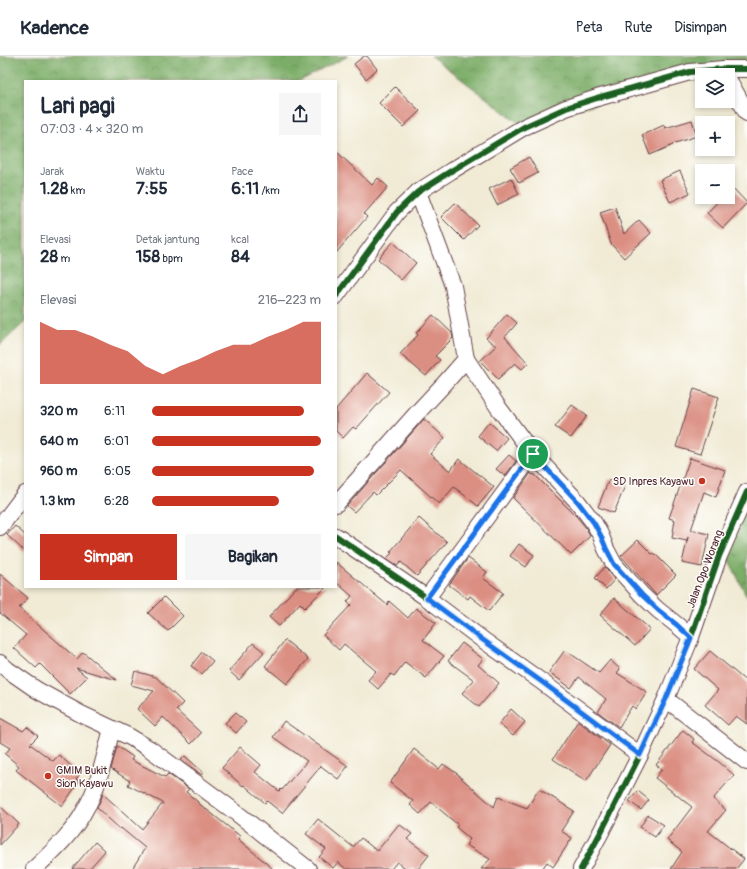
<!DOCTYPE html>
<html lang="id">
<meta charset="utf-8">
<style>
:root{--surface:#fff;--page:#f6f6f7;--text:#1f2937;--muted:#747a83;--line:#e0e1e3;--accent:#c8321e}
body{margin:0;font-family:Pangolin,sans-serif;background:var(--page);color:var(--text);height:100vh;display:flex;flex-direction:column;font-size:15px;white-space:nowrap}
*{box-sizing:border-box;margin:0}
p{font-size:13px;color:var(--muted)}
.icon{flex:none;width:22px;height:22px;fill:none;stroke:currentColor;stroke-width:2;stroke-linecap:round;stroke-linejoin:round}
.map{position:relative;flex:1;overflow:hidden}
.side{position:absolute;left:24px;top:24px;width:313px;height:508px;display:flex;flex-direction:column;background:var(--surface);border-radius:0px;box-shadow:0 2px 6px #0003}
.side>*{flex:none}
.buttons{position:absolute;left:695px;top:12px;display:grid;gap:8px}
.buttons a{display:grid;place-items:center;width:40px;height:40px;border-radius:0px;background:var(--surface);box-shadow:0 2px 6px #0003;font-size:20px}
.pin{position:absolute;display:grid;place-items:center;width:34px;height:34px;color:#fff;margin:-17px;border:2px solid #fff;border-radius:50%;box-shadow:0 1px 4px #0007}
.round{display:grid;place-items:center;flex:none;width:42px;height:42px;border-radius:0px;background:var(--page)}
.head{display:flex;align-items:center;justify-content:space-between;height:68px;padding:0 16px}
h1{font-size:22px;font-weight:700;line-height:30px}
.metrics{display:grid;grid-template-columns:repeat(3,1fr);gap:6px;height:68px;padding:4px 16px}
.metrics div{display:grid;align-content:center}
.metrics b{font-size:17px;font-weight:700}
.metrics small{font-size:11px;font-weight:400}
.metrics p{font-size:11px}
.chart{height:112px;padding:8px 16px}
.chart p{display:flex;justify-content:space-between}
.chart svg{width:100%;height:72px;margin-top:4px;fill:var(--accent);opacity:.7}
.button{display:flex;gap:8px;margin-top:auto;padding:8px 16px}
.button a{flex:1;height:46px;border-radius:0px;background:var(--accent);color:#fff;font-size:16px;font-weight:700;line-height:46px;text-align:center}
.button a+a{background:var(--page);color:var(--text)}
ul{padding:0 16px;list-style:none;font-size:13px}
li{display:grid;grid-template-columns:64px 48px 1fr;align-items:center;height:30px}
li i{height:10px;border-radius:5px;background:var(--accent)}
header{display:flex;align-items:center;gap:24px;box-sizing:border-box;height:56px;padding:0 20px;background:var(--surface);border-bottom:1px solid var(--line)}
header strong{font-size:19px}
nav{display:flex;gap:22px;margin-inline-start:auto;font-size:14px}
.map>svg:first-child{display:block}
</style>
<header>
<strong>Kadence</strong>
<nav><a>Peta</a><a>Rute</a><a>Disimpan</a></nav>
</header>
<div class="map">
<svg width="747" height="813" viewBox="0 0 747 813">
<defs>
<pattern id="forest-crowns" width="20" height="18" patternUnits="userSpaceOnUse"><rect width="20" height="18" fill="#7cad68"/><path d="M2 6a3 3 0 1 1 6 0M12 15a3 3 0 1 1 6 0" fill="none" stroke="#688c56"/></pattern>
</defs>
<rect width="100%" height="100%" fill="#fdfcf7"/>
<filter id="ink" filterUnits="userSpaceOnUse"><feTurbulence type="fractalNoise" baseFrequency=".025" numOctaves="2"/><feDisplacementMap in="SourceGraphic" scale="8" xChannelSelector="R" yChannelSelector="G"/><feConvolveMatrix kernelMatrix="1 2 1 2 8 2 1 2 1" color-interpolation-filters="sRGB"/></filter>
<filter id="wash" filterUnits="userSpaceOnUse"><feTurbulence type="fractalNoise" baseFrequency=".012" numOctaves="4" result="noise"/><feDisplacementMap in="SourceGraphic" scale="16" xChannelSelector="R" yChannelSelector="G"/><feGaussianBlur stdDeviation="0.9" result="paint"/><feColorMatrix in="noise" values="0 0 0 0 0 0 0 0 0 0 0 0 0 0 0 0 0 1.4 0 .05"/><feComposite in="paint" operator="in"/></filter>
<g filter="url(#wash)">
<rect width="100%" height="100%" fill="#f1ebd5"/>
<g fill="url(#forest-crowns)" stroke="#63664a">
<polygon points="0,0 348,0 300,25 25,25 25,266 0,289"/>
<polygon points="431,0 747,0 747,8 520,68"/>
<polygon points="747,451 747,541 725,496"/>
</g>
<g id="blocks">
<g fill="#db8f83">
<polygon points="364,0 367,0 377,13 366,23 354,8"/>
<polygon points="395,31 420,55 403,71 379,47"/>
<polygon points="692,64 697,80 672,88 673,89 650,99 642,79 664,69 665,72"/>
<polygon points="336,95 372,129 378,122 388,131 364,158 367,161 336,197"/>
<polygon points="529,101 538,117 519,127 510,112"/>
<polygon points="680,115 690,137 670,146 660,124"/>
<polygon points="511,122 519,138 497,149 489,133"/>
<polygon points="732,131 747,147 723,172 707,157 722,141 728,141 728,135"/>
<polygon points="455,147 478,169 464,184 441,161"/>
<polygon points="615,151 624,178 639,164 651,177 624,202 611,188 600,156"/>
<polygon points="393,186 416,207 401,224 378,203"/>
<polygon points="507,258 517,267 505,281 528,307 522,313 515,307 498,323 480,305 496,290 486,282"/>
<polygon points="433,259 452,277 453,282 435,300 440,304 426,320 400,298 418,279 416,277"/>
<polygon points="367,317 389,336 356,373 353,371 343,382 336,375 336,353"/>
<polygon points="694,333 719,341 700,398 676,391"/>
<polygon points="572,349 587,360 571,382 555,371"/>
<polygon points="424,363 445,382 430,398 450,415 459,403 494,431 478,450 454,431 439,448 401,414 376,439 373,436 354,456 347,450"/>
<polygon points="489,366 507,382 496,395 478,380"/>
<polygon points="509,399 516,405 505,420 496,413"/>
<polygon points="690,402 725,414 716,441 704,436 691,474 709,478 702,511 682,507 688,481 687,485 672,482 675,464 669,462"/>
<polygon points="531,417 533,419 534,418 577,461 586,472 590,480 571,499 513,442"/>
<polygon points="609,423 625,430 614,457 598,451"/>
<polygon points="419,462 447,486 417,520 401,506 397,510 386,503 392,497 390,496"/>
<polygon points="15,470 25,479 25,496 7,479"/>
<polygon points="638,484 652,498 654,497 676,519 656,539 621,500"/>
<polygon points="519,488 534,499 526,511 510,500"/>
<polygon points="468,502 487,516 483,522 503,537 489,555 470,540 468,543 449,529"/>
<polygon points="336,506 387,549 389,545 408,562 416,552 436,567 423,584 444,600 426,622 405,606 394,620 391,618 378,633 368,624 376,615 344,588 339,594 323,579 351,549 347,546 352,540 336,526"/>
<polygon points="605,511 615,523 606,533 595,522"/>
<polygon points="0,518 28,542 19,552 77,603 83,596 117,624 76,612 87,621 70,638 40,608 36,612 14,592 26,579 0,557"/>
<polygon points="296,531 326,531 305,552 300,547 279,570 269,561"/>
<polygon points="164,541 183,560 168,575 148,557"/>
<polygon points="614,542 650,573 635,590 600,559"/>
<polygon points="285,584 308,603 287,628 265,610"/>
<polygon points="253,587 264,596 239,624 229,615"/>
<polygon points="462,587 483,603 478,609 499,627 479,651 462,637 474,624 448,605"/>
<polygon points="565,594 599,617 610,604 620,613 617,617 647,636 636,653 632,650 619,671 598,656 606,643 579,621 571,632 549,616"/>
<polygon points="710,595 747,626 747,668 736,660 728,669 705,649 718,634 694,613"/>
<polygon points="202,596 213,605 202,618 191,610"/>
<polygon points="135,615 156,621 183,647 176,654 201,677 191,688 163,661 155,670 137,653 154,635 131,629"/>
<polygon points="511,653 525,666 513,680 499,668"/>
<polygon points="235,657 246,666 236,677 225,667"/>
<polygon points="0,662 23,675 27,671 38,680 30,688 53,705 59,699 80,718 76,723 79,726 62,750 16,714 19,710 5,698 10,692 0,686"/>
<polygon points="284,665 348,710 338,723 321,710 282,757 267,745 265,747 244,729 243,730 222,712 240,691 261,709 255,716 279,735 281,733 282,734 307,705 273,681"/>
<polygon points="578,665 610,689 586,725 553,703"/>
<polygon points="683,674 694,683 692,686 719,706 734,719 713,743 726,754 708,775 744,803 736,813 671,813 682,796 667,784 692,751 655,722 662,713 656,709"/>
<polygon points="117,690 133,701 131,704 165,721 168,718 189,733 186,736 198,746 197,746 240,780 238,783 273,813 132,813 145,792 121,772 120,773 97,752 103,738 142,773 163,747 128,729 130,725 111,713"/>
<polygon points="414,693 439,713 443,708 459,719 459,720 494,751 498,741 527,752 539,733 574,755 561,775 572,782 553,811 547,806 542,813 481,813 490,803 466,789 470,783 456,771 458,769 431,746 420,758 410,749 413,745 390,727"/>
<polygon points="185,700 204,717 202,719 181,704"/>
<polygon points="638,735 649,744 641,754 629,745"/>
<polygon points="0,750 19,768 0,789"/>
<polygon points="648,759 664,769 655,781 640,771"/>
<polygon points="318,763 353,791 361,782 377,795 399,768 412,778 407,783 429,799 418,813 407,813 397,806 391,813 346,813 338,806 333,812 319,801 326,793 306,778"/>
<polygon points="95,786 105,795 89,813 72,813"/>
</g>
</g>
</g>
<g filter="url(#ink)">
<use href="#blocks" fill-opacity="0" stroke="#633e44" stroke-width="1"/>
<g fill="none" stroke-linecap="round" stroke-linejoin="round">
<g stroke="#633e44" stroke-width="18">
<g id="minor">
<polyline points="728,23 747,57"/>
<polyline points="336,240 397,156 418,136 451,115 524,71 566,52 597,42 690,16 723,13 747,13"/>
<polyline points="533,398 578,446 594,467 601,480 606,493 614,508 642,539 658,554 677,569 691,581"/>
<polyline points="336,448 417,357 445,327 466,303 453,230 418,136"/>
<polyline points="0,471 25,438"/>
<polyline points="336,480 427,542 483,584 542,626 640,699"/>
<polyline points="427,542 533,398 498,351 466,303"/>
<polyline points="0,607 8,614 37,634 81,658 130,681 150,693 234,755 308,813"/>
<polyline points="666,643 747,706"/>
<path d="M34 813C53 795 74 776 86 752 99 730 105 698 112 673"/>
<polyline points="581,813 601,776 640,699 666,643 691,581 719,500 747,436"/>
</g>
</g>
<use href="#minor" stroke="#fff" stroke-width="16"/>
<g stroke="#fdfcf7" stroke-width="8">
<g id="cycleway">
<polyline points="336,240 397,156 418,136 451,115 524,71 566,52 597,42 690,16 723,13 747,13"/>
<polyline points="336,480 427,542 483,584 542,626 640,699"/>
<polyline points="581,813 601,776 640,699 666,643 691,581 719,500 747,436"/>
</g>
</g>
<use href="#cycleway" stroke="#1b5e20" stroke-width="6"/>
</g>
</g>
<g fill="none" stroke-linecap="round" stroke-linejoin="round" filter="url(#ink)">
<g stroke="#fff" stroke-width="8">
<polygon id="route" points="533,398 578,446 594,467 601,480 606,492 614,508 642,539 658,554 677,569 691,582 666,643 640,699 542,626 483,584 427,542"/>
</g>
<use href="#route" stroke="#1a73e8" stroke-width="5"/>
</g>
<g fill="#c8321e" stroke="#fdfcf7" stroke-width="1.5">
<circle cx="702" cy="425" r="4"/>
<circle cx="48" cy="720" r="4"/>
</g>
<g text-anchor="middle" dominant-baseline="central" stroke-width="3" stroke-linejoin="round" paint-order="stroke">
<g font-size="11" fill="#4a1f2b" stroke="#fdfcf7" text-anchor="end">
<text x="694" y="425">SD Inpres Kayawu</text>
<text x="56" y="714" text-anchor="start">GMIM Bukit<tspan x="56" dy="13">Sion Kayawu</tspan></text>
</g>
<g font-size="11" fill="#4a1f2b" stroke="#fdfcf7">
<text transform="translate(705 513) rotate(-69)">Jalan Opo Worang</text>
</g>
</g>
</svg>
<div class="buttons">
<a><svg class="icon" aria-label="layers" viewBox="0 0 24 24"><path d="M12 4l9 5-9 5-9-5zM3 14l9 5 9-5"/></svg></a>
<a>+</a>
<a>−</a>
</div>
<div class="pin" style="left:533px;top:398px;background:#1e9e55"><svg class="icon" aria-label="arrive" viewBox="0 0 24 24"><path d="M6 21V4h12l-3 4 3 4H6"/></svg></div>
<section class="side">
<div class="head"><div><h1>Lari pagi</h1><p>07:03 · 4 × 320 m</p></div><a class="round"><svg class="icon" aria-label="share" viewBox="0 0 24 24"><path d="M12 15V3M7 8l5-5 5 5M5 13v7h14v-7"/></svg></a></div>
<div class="metrics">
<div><p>Jarak</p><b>1.28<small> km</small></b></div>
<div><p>Waktu</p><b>7:55</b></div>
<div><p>Pace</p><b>6:11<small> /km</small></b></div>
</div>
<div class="metrics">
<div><p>Elevasi</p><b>28<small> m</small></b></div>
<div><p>Detak jantung</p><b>158<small> bpm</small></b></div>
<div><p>kcal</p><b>84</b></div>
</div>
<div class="chart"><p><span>Elevasi</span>216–223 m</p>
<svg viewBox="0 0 160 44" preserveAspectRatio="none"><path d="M0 44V6L10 11L20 11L30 15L40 20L50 24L60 33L70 38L80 33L90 29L100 24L110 20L120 20L130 15L140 11L150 6L160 6V44z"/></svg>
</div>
<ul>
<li><b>320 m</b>6:11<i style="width:90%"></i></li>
<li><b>640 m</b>6:01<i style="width:100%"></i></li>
<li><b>960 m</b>6:05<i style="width:96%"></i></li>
<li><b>1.3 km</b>6:28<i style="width:75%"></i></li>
</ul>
<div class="button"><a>Simpan</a><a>Bagikan</a></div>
</section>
</div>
